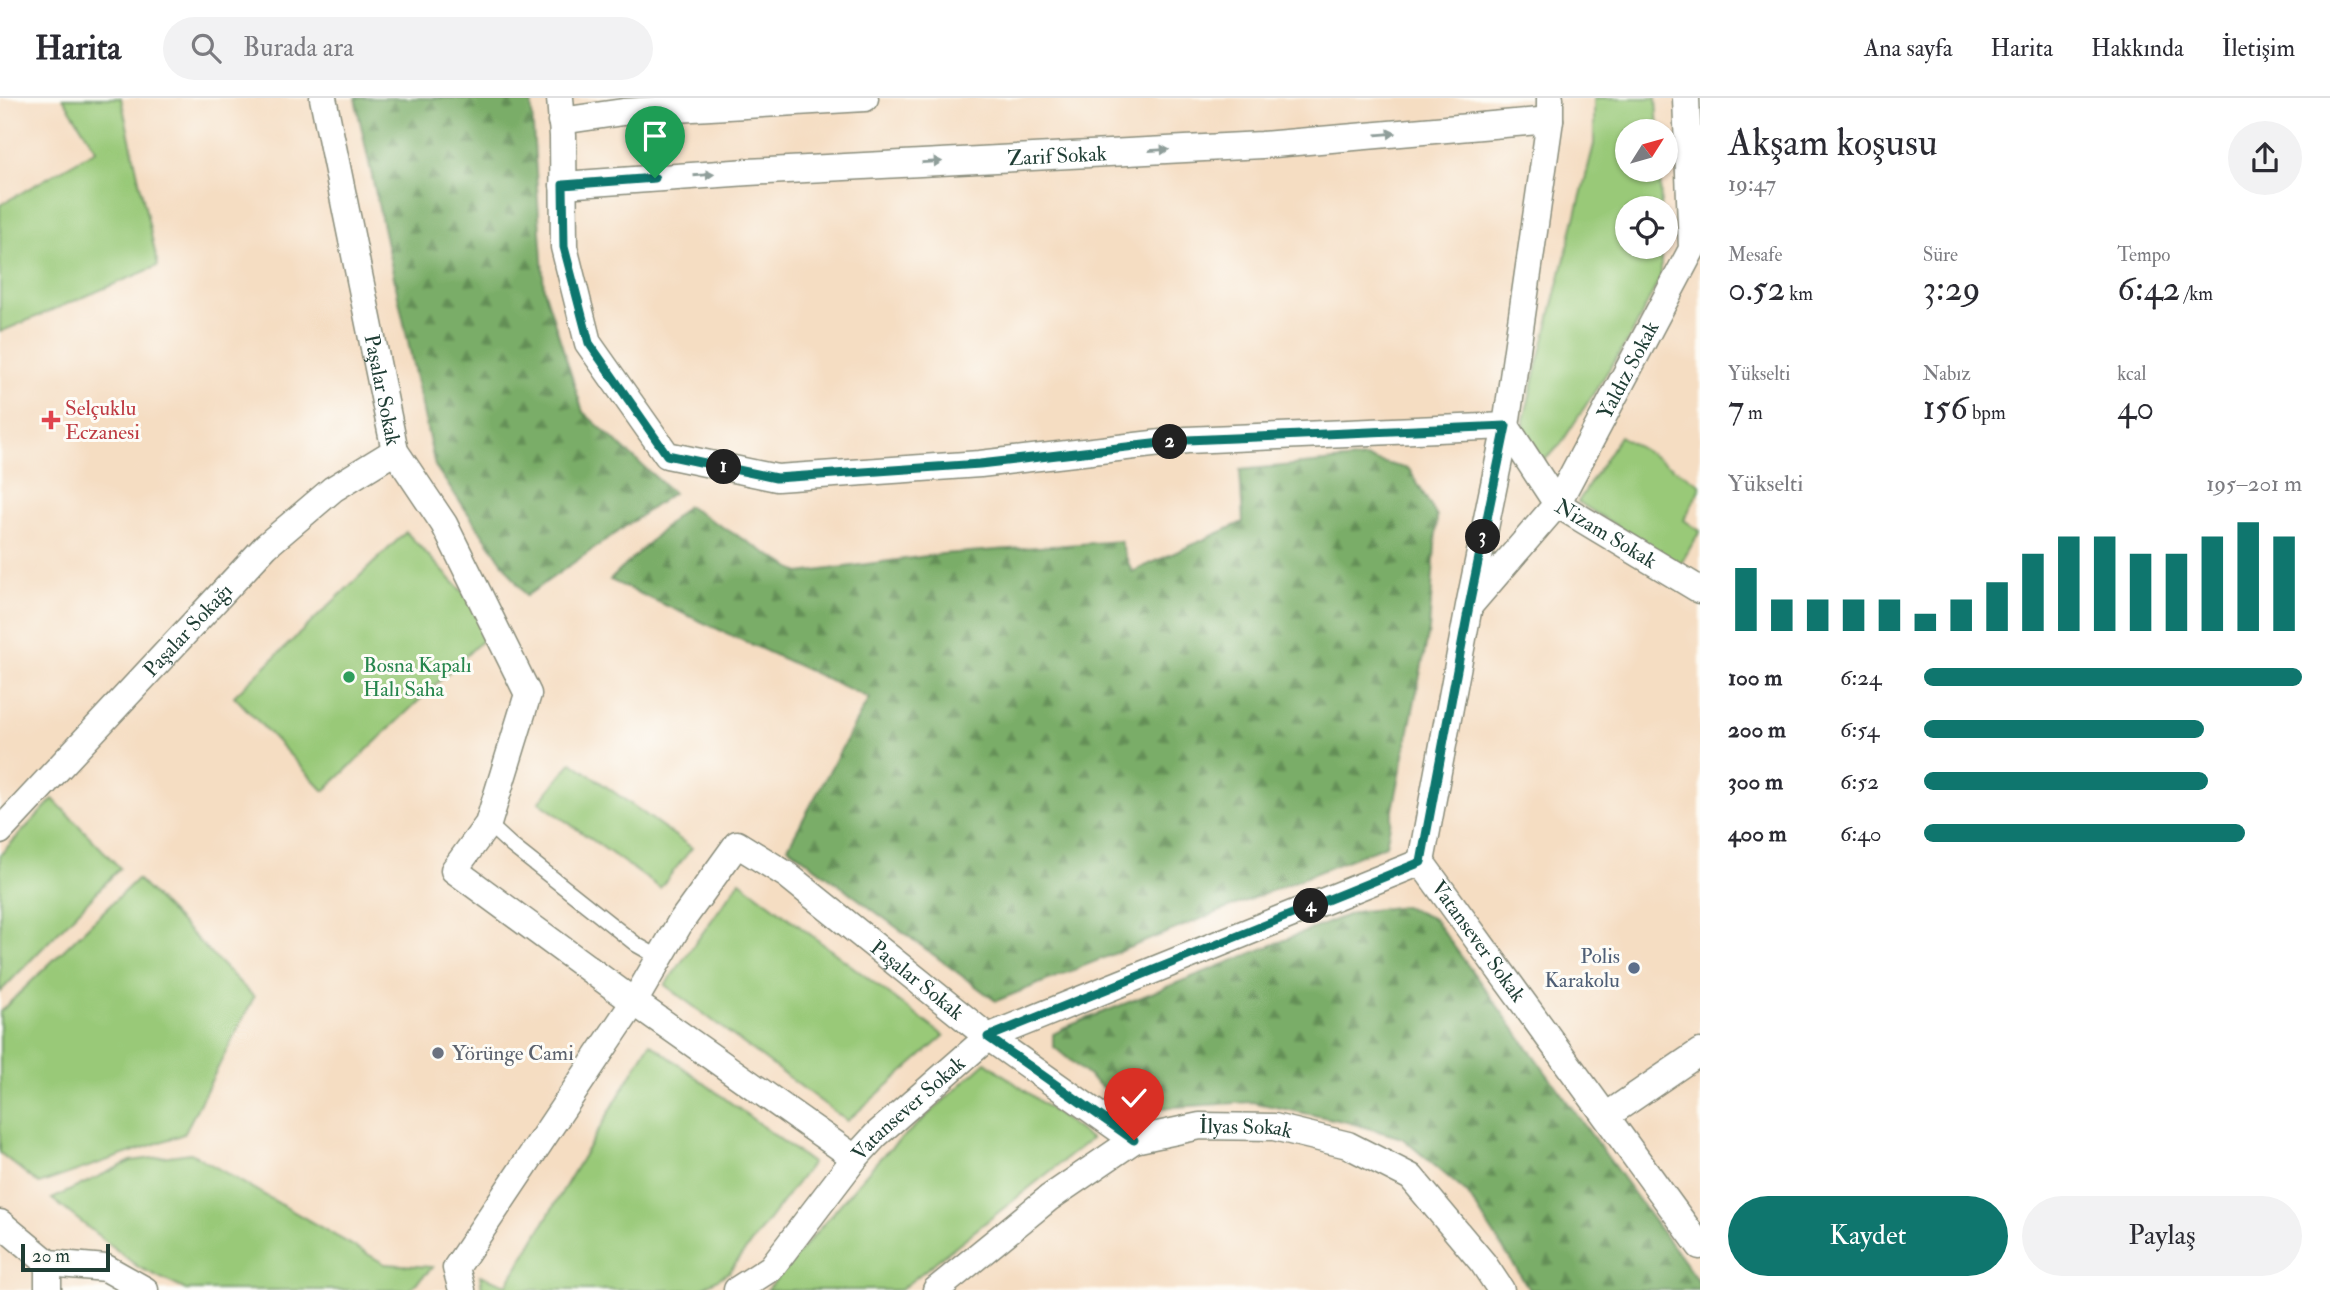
<!DOCTYPE html>
<html lang="tr">
<meta charset="utf-8">
<style>
:root{--surface:#fff;--page:#f2f2f3;--text:#2b2b33;--muted:#7c7c81;--line:#e1e1e2;--accent:#0f766e}
body{margin:0;font-family:"IM FELL Double Pica",serif;background:var(--page);color:var(--text);height:100vh;display:flex;flex-direction:column;font-size:26px;white-space:nowrap}
*{box-sizing:border-box;margin:0}
p{font-size:23px;color:var(--muted)}
.icon{flex:none;width:38px;height:38px;fill:none;stroke:currentColor;stroke-width:2;stroke-linecap:round;stroke-linejoin:round}
.map{position:relative;flex:1;overflow:hidden}
.details{display:flex;flex-direction:column;background:var(--surface);width:630px}
.details>*{flex:none}
.needle{width:46px;rotate:53deg}
.controls{position:absolute;left:1615px;top:21px;display:grid;gap:14px}
.controls a{display:grid;place-items:center;width:63px;height:63px;border-radius:50%;background:var(--surface);box-shadow:0 2px 5px #0004;font-size:35px}
.scale{position:absolute;left:21px;bottom:18px;width:89px;box-sizing:border-box;padding-left:7px;border:4px solid #1f3d34;border-top:0;font-size:19px;line-height:24px;white-space:nowrap;color:#1f3d34;-webkit-text-stroke:5px #fdfcf7;paint-order:stroke}
.pin{position:absolute;display:grid;place-items:center;width:60px;height:60px;color:#fff;margin:-72px -30px;border-radius:50% 50% 50% 0;rotate:-45deg;box-shadow:0 0 7px #0007}
.pin .icon{rotate:45deg}
.km{position:absolute;width:35px;height:35px;margin:-18px;border-radius:50%;background:#222;color:#fff;font-size:19px;line-height:35px;text-align:center}
.round{display:grid;place-items:center;flex:none;width:74px;height:74px;border-radius:37px;background:var(--page)}
.overview{display:flex;align-items:center;justify-content:space-between;height:119px;padding:0 28px}
h1{font-size:38px;font-weight:600;line-height:52px}
.stats{display:grid;grid-template-columns:repeat(3,1fr);gap:10px;height:119px;padding:7px 28px}
.stats div{display:grid;align-content:center}
.stats b{font-size:35px;font-weight:600}
.stats small{font-size:19px;font-weight:400}
.stats p{font-size:19px}
.chart{height:196px;padding:14px 28px}
.chart p{display:flex;justify-content:space-between}
.chart svg{width:100%;height:126px;margin-top:7px;stroke:var(--accent);stroke-width:6}
.primary-button{display:flex;gap:14px;margin-top:auto;padding:14px 28px}
.primary-button a{flex:1;height:80px;border-radius:42px;background:var(--accent);color:#fff;font-size:28px;font-weight:600;line-height:80px;text-align:center}
.primary-button a+a{background:var(--page);color:var(--text)}
ul{padding:0 28px;list-style:none;font-size:23px}
li{display:grid;grid-template-columns:112px 84px 1fr;align-items:center;height:52px}
li i{height:18px;border-radius:9px;background:var(--accent)}
header{display:flex;align-items:center;gap:42px;box-sizing:border-box;height:98px;padding:0 35px;background:var(--surface);border-bottom:2px solid var(--line)}
header strong{font-size:33px}
nav{display:flex;gap:38px;margin-inline-start:auto;font-size:24px}
.search{width:490px;height:63px;background:var(--page);display:flex;align-items:center;gap:18px;box-sizing:border-box;padding:0 24px;border-radius:38px;color:var(--muted);font-size:26px}
main{display:flex;flex:1;min-height:0}
.map>svg:first-child{display:block}
</style>
<header>
<strong>Harita</strong>
<div class="search"><svg class="icon" aria-label="search" viewBox="0 0 24 24"><circle cx="10" cy="10" r="6"/><path d="M15 15l6 6"/></svg>Burada ara</div>
<nav><a>Ana sayfa</a><a>Harita</a><a>Hakkında</a><a>İletişim</a></nav>
</header>
<main>
<div class="map">
<svg width="1700" height="1192" viewBox="0 0 1700 1192">
<defs>
<pattern id="forest-firs" width="22" height="20" patternUnits="userSpaceOnUse" patternTransform="scale(1.75)"><rect width="22" height="20" fill="#7aad68"/><path d="M5 1l3.5 6h-7zM16 11l3.5 6h-7z" fill="#638e56"/></pattern>
</defs>
<rect width="100%" height="100%" fill="#fdfcf7"/>
<filter id="ink" filterUnits="userSpaceOnUse"><feTurbulence type="fractalNoise" baseFrequency=".0143" numOctaves="2"/><feDisplacementMap in="SourceGraphic" scale="14" xChannelSelector="R" yChannelSelector="G"/><feConvolveMatrix kernelMatrix="1 2 1 2 8 2 1 2 1" color-interpolation-filters="sRGB"/></filter>
<filter id="wash" filterUnits="userSpaceOnUse"><feTurbulence type="fractalNoise" baseFrequency=".00686" numOctaves="4" result="noise"/><feDisplacementMap in="SourceGraphic" scale="28" xChannelSelector="R" yChannelSelector="G"/><feGaussianBlur stdDeviation="1.57" result="paint"/><feColorMatrix in="noise" values="0 0 0 0 0 0 0 0 0 0 0 0 0 0 0 0 0 1.4 0 .05"/><feComposite in="paint" operator="in"/></filter>
<g filter="url(#wash)">
<rect width="100%" height="100%" fill="#f5ddc2"/>
<g fill="#99c978" stroke="#5c8356" stroke-width="2">
<polygon points="63,0 121,0 158,168 0,234 0,107 96,52"/>
<polygon points="1594,0 1656,0 1658,33 1628,33 1628,72 1660,72 1661,110 1628,110 1628,149 1661,149 1661,178 1632,236 1560,347 1540,366 1524,346 1524,321 1594,46"/>
<polygon points="1620,338 1700,386 1700,391 1684,422 1700,433 1680,467 1578,404"/>
<polygon points="406,434 496,529 324,693 234,598"/>
<polygon points="572,664 692,750 660,790 539,704"/>
<polygon points="53,701 120,770 0,894 0,757"/>
<polygon points="137,781 254,899 184,1036 39,1086 0,1055 0,914"/>
<polygon points="740,783 944,938 847,1023 665,887"/>
<polygon points="650,945 812,1065 729,1174 699,1192 482,1192 480,1177 507,1187"/>
<polygon points="986,964 1091,1041 900,1192 767,1192 879,1061"/>
<polygon points="191,1055 385,1166 433,1169 409,1192 186,1192 138,1169 52,1101 131,1063"/>
</g>
<g fill="url(#forest-firs)" stroke="#4c754e" stroke-width="2">
<polygon points="355,0 531,0 544,191 583,314 673,395 526,498 435,368"/>
<polygon points="1365,360 1409,371 1437,419 1429,532 1386,747 996,903 788,749 869,600 610,482 687,408 800,475 942,456 1120,443 1132,474 1243,424 1240,372"/>
<polygon points="1404,808 1434,821 1700,1186 1700,1192 1530,1192 1467,1095 1402,1040 1347,1024 1252,1004 1129,1012 1053,948 1053,936 1071,927 1355,814"/>
</g>
</g>
<g filter="url(#ink)">
<g fill="none" stroke-linecap="round" stroke-linejoin="round">
<g stroke="#8a8d7b" stroke-width="17">
<polyline id="service" points="488,726 512,748 637,847 660,860"/>
</g>
<g stroke="#8a8d7b" stroke-width="29">
<g id="minor">
<path id="s1" d="M323 0 395 353 444 426 528 596 488 726 454 772 634 904 855 1060"/>
<path id="s2" d="M560 0 563 38 564 149 588 245 667 357 777 380 980 366 1187 342 1506 328 1557 406 1700 492"/>
<polyline points="561,23 623,14 865,0"/>
<path id="s3" d="M563 87 748 74 1262 47 1550 22"/>
<path id="s4" d="M1470 507 1557 406 1692 151 1686 0"/>
<path id="s5" d="M0 733 266 448 333 391 395 353"/>
<polyline points="1421,764 1469,508 1506,328 1550,22 1550,0"/>
<path id="s6" d="M1421 764 1700 1148"/>
<polyline points="1606,1018 1700,954"/>
<polyline points="0,1125 48,1165 106,1170 145,1192"/>
<polyline points="48,1165 48,1192"/>
<path id="s7" d="M462 1192 456 1170 634 904 680 825 737 746 787 777 988 939 1134 1042"/>
<path id="s8" d="M737 1192 771 1170 855 1060 876 1037 988 939 1421 764"/>
<path id="s9" d="M936 1192 1049 1100 1134 1042 1200 1028 1274 1029 1348 1047 1411 1079 1483 1165 1501 1192"/>
</g>
</g>
<use href="#service" stroke="#fff" stroke-width="14"/>
<use href="#minor" stroke="#fff" stroke-width="26"/>
</g>
<defs><path id="oneway-solid" d="M-6-.8H1V-3.2L6.5 0L1 3.2V.8H-6Z" transform="scale(1.75)"/></defs>
<g fill="#8f9e9a">
<use href="#oneway-solid" transform="translate(1386 36) rotate(-5)"/>
<use href="#oneway-solid" transform="translate(1159 52) rotate(-3)"/>
<use href="#oneway-solid" transform="translate(932 64) rotate(-3)"/>
<use href="#oneway-solid" transform="translate(704 77) rotate(-4)"/>
</g>
</g>
<g fill="none" stroke-linecap="round" stroke-linejoin="round" filter="url(#ink)">
<g stroke="#fff" stroke-width="14">
<polyline id="route" points="655,80 563,87 564,149 589,245 667,357 776,380 980,366 1187,342 1506,328 1469,508 1421,764 988,939 1134,1042"/>
</g>
<use href="#route" stroke="#0f766e" stroke-width="9"/>
</g>
<path fill="#e0444e" stroke="#fdfcf7" stroke-width="2.5" d="M47.5 311.5h7v7h7v7h-7v7h-7v-7h-7v-7h7z"/>
<circle fill="#2e9e5b" stroke="#fdfcf7" stroke-width="2.5" cx="349" cy="579" r="7"/>
<circle fill="#5c6f8a" stroke="#fdfcf7" stroke-width="2.5" cx="1634" cy="870" r="7"/>
<circle fill="#6b7280" stroke="#fdfcf7" stroke-width="2.5" cx="438" cy="955" r="7"/>
<g text-anchor="middle" dominant-baseline="central" stroke-width="6" stroke-linejoin="round" paint-order="stroke">
<g font-size="21" fill="#1f3d34" stroke="#fdfcf7">
<text stroke="none"><textPath href="#s3" startOffset="495">Zarif Sokak</textPath></text>
<text stroke="none"><textPath href="#s4" startOffset="285">Yaldız Sokak</textPath></text>
<text stroke="none"><textPath href="#s1" startOffset="298">Paşalar Sokak</textPath></text>
<text stroke="none"><textPath href="#s2" startOffset="1379">Nizam Sokak</textPath></text>
<text stroke="none"><textPath href="#s5" startOffset="275">Paşalar Sokağı</textPath></text>
<text stroke="none"><textPath href="#s6" startOffset="98">Vatansever Sokak</textPath></text>
<text stroke="none"><textPath href="#s7" startOffset="758">Paşalar Sokak</textPath></text>
<text stroke="none"><textPath href="#s8" startOffset="252">Vatansever Sokak</textPath></text>
<text stroke="none"><textPath href="#s9" startOffset="362">İlyas Sokak</textPath></text>
</g>
<g font-size="21" fill="#be3a42" stroke="#fdfcf7" text-anchor="start">
<text x="65" y="310">Selçuklu<tspan x="65" dy="24">Eczanesi</tspan></text>
</g>
<g font-size="21" fill="#27864d" stroke="#fdfcf7" text-anchor="start">
<text x="363" y="567">Bosna Kapalı<tspan x="363" dy="24">Halı Saha</tspan></text>
</g>
<g font-size="21" fill="#4e5e75" stroke="#fdfcf7" text-anchor="end">
<text x="1620" y="858">Polis<tspan x="1620" dy="24">Karakolu</tspan></text>
</g>
<g font-size="21" fill="#5b616d" stroke="#fdfcf7" text-anchor="start">
<text x="452" y="955">Yörünge Cami</text>
</g>
</g>
</svg>
<div class="controls">
<a><svg class="needle" viewBox="-14 -14 28 28"><path d="M0-13l5 13h-10z" fill="#e53935"/><path d="M0 13l5-13h-10z" fill="#7c7c81"/></svg></a>
<a><svg class="icon" aria-label="locate" viewBox="0 0 24 24"><circle cx="12" cy="12" r="6"/><path d="M12 2v4M12 18v4M2 12h4M18 12h4"/></svg></a>
</div>
<div class="scale">20 m</div>
<div class="pin" style="left:655px;top:80px;background:#1e9e55"><svg class="icon" aria-label="arrive" viewBox="0 0 24 24"><path d="M6 21V4h12l-3 4 3 4H6"/></svg></div>
<div class="pin" style="left:1134px;top:1042px;background:#d93025"><svg class="icon" aria-label="check" viewBox="0 0 24 24"><path d="M5 12l5 5 9-10"/></svg></div>
<b class="km" style="left:724px;top:369px">1</b>
<b class="km" style="left:1170px;top:344px">2</b>
<b class="km" style="left:1483px;top:439px">3</b>
<b class="km" style="left:1311px;top:808px">4</b>
</div>
<section class="details">
<div class="overview"><div><h1>Akşam koşusu</h1><p>19:47</p></div><a class="round"><svg class="icon" aria-label="share" viewBox="0 0 24 24"><path d="M12 15V3M7 8l5-5 5 5M5 13v7h14v-7"/></svg></a></div>
<div class="stats">
<div><p>Mesafe</p><b>0.52<small> km</small></b></div>
<div><p>Süre</p><b>3:29</b></div>
<div><p>Tempo</p><b>6:42<small> /km</small></b></div>
</div>
<div class="stats">
<div><p>Yükselti</p><b>7<small> m</small></b></div>
<div><p>Nabız</p><b>156<small> bpm</small></b></div>
<div><p>kcal</p><b>40</b></div>
</div>
<div class="chart"><p><span>Yükselti</span>195–201 m</p>
<svg viewBox="0 0 160 44" preserveAspectRatio="none"><path d="M5 44V22M15 44V33M25 44V33M35 44V33M45 44V33M55 44V38M65 44V33M75 44V27M85 44V17M95 44V11M105 44V11M115 44V17M125 44V17M135 44V11M145 44V6M155 44V11"/></svg>
</div>
<ul>
<li><b>100 m</b>6:24<i style="width:100%"></i></li>
<li><b>200 m</b>6:54<i style="width:74%"></i></li>
<li><b>300 m</b>6:52<i style="width:75%"></i></li>
<li><b>400 m</b>6:40<i style="width:85%"></i></li>
</ul>
<div class="primary-button"><a>Kaydet</a><a>Paylaş</a></div>
</section>
</main>
